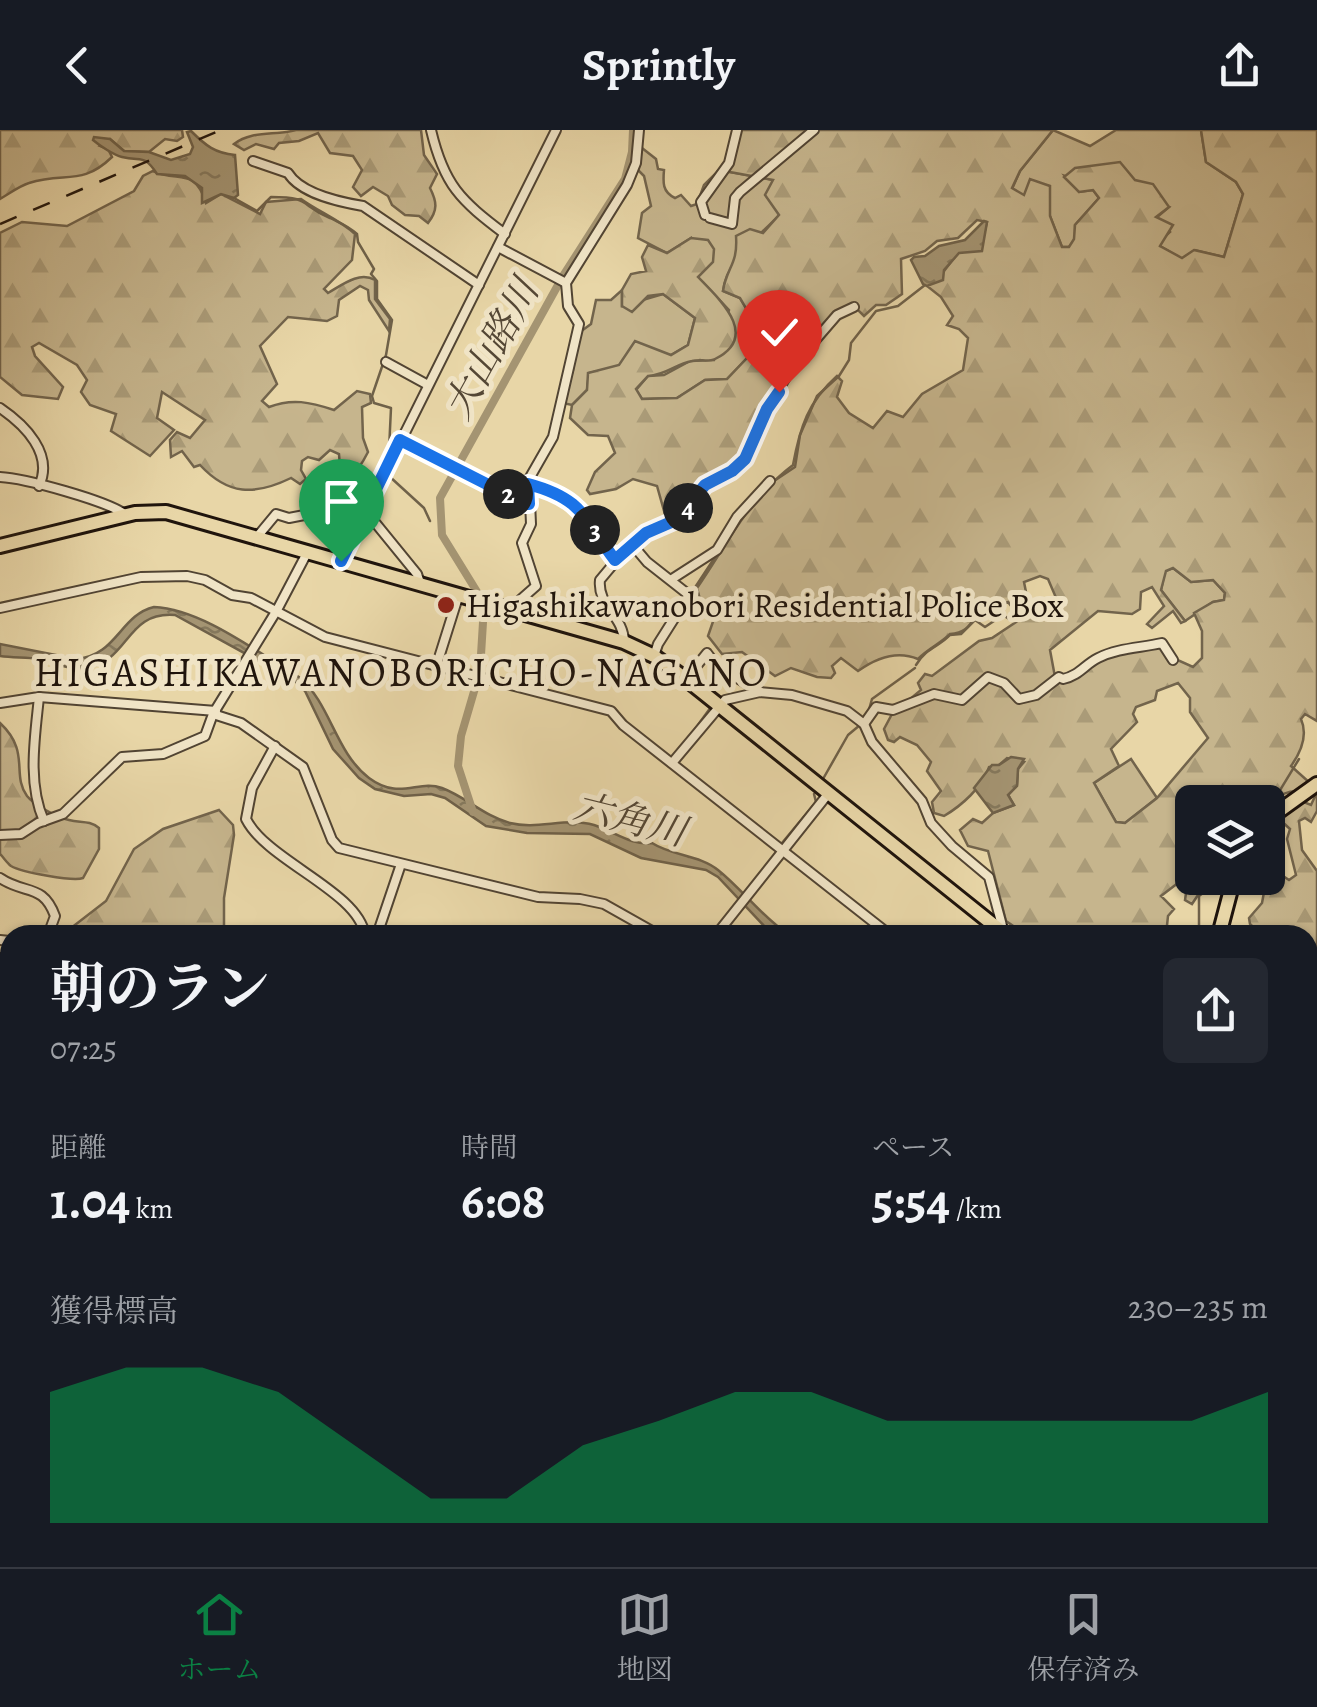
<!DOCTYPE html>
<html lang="ja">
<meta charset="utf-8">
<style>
:root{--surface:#171b24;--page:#242831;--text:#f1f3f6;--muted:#9ea1a6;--line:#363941;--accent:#0b8043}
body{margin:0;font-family:Alegreya,"Noto Serif JP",serif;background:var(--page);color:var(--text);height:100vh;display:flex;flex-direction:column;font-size:38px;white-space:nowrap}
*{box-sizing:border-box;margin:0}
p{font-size:32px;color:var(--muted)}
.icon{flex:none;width:55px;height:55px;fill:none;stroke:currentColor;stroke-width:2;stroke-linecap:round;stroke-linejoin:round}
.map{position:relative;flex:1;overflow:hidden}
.side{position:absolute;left:0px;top:795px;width:1318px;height:642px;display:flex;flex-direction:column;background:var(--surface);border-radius:30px 30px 0 0;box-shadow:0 2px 8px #0004}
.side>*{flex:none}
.fabs{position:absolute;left:1175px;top:655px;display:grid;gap:20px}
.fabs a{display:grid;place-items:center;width:110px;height:110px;border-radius:15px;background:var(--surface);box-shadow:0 2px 8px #0004;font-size:50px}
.pin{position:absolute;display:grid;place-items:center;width:85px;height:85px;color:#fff;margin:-102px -42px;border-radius:50% 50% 50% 0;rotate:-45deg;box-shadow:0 0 10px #0007}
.pin .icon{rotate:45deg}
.km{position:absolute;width:50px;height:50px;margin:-25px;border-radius:50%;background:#222;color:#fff;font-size:28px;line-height:50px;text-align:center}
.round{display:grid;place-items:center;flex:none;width:105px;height:105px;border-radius:15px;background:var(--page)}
.overview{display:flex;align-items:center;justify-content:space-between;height:170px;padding:0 50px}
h1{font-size:55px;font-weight:700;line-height:75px}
.metrics{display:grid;grid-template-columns:repeat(3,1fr);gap:15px;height:170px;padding:10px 50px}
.metrics div{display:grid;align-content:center}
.metrics b{font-size:50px;font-weight:700}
.metrics small{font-size:28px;font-weight:400}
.metrics p{font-size:28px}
.chart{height:280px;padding:20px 50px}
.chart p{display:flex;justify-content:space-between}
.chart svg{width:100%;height:180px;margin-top:10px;fill:var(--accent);opacity:.7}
header{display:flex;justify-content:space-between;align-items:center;height:130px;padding:0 50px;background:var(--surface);font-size:45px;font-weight:700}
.tabs{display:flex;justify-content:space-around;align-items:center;height:140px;border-top:2px solid var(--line);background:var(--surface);font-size:28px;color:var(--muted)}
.tabs a{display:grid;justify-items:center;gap:5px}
.tabs .active{color:var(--accent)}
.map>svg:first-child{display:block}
</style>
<header><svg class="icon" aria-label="back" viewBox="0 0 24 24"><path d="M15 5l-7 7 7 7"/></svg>Sprintly<svg class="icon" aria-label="share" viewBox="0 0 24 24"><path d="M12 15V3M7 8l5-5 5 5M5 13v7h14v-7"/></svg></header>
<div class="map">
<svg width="1317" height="1437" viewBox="0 0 1317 1437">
<defs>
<pattern id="forest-firs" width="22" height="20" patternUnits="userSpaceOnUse" patternTransform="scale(2.5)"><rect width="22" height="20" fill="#c6b58d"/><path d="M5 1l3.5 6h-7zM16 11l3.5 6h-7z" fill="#aa9b78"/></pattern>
<pattern id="water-ripples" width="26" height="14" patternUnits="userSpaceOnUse" patternTransform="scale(2.5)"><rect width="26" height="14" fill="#a49472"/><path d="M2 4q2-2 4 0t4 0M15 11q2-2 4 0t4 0" fill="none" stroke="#85785c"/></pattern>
</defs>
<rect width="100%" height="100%" fill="#e8d6a7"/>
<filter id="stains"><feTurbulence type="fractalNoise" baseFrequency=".002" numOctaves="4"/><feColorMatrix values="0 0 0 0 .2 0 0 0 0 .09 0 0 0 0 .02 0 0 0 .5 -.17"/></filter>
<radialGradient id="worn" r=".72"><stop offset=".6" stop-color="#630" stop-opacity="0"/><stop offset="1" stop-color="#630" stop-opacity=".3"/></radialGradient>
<g fill="#c6b58d" stroke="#72644c" stroke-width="2.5">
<polygon points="1053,0 1090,16 1116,0 1201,0 1206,32 1236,52 1243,64 1224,127 1195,120 1182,129 1160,116 1161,110 1170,102 1156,88 1169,77 1065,46 1079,62 1093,60 1099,68 1075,95 1075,109 1069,117 1062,117 1050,86 1012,59 1020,41"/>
<path d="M642 18 656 29 658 39 664 40C663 52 662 62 675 68L681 65 691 76 697 74 704 55 719 40 774 50 779 85C759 107 726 130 723 161L740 168 755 192 748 227 727 249 705 250 677 268 642 269 636 260 648 246 664 245 690 231 714 230 729 180 698 147 691 108 667 123 638 108 642 83 651 76 644 46 638 40Z"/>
<polygon points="622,160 622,176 663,164 695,188 688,215 671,225 589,243 587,260 572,275 563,273 573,240 573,222 580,202 591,194 596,170 611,170"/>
<polygon points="1173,438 1191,452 1213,450 1225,463 1224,470 1213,472 1185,491 1161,460 1165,441"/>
<polygon points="1131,629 1157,668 1125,693 1116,692 1094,653"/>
</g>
<g fill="url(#forest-firs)" stroke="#72644c" stroke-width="2.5" fill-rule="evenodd">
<path d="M0 0H182L183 7 177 11 165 9 149 22 124 21 110 9 100 16 108 19 112 27C81 57 65 41 29 53 19 56 9 64 0 69Z"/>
<path d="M296 0H421L424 25 437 44 430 58C437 72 438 80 428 93L419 86 405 85 392 75 388 66 373 57 361 66 353 57 362 40 353 26 330 23 318 3 299 11 279 13 274 19 256 14 244 20 234 14C252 0 275 6 296 0Z"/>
<path d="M738 0H1053L1020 41 1012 58 1024 65 1030 49 1050 56V86L1062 117H1069L1074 109 1075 95 1099 68 1093 60 1079 62 1064 47 1075 38 1120 32 1135 50 1153 54 1169 77 1156 87 1173 95 1160 116 1182 128 1194 120 1224 127 1243 64 1236 52 1206 32 1201 0H1317V591L1305 584 1301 589C1308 605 1301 622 1291 636L1310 653 1301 661C1287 660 1276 666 1268 677V672H1192V748H1207L1211 755 1200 762 1192 774 1185 770 1186 763 1178 753 1161 766 1174 779 1168 786 1166 805H1026L1006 791 988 721 968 716 960 700 973 689 982 693 993 683 1014 675 1008 665 1017 655 1018 639 1024 632 1007 628 999 635 989 637C983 657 961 676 944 686L934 683 932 672 941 661 927 641 931 632 917 615 900 607 894 612 888 610 884 599 892 584 921 560 918 553 925 544 932 546 979 511 992 508 1034 480H1053L1060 477 1048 449 1040 446 1024 452 1029 477 1018 485 1008 472 975 485C970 498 963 503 950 504 940 514 929 518 918 529 897 520 876 528 858 541L841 528 832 536 835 543 831 548 817 547 791 538 775 546 742 522 722 524 708 506 716 483 701 473 697 458C728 413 748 369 793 335 800 297 808 272 837 246L842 251 837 267 849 283 873 298 887 281 903 287 922 264 963 240 968 208 959 199 947 195 953 186 941 167 927 156 937 150 958 123 981 117 987 92 977 90 958 108 937 111 925 121 901 129 902 164 886 175H876L864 186 853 175 788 237 763 278 743 327 673 389 666 388 657 356 633 349 616 359 590 364 587 360 595 342 615 323 608 306 588 305 570 288 572 275 587 260 588 243 619 235 635 211 671 225 688 215 695 188 663 164 648 166 632 182 622 176V160L631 144 646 141 642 127 648 115 667 123 691 108 708 110 714 119 713 132 698 147C719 169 761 206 715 229 709 232 699 229 692 231 675 234 667 245 648 246L636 259 642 269 677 268 705 250 727 249 748 227 754 192 740 168 723 161C727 136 738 135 736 106L750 99 763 103 779 85 765 65 773 50 719 40 729 31ZM1173 438 1191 452 1213 450 1225 463 1224 470 1213 472 1194 483 1202 501V528L1193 537 1173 528 1165 515C1142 519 1115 520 1095 532 1081 541 1082 547 1063 552L1055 547 1050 520 1098 481 1132 484 1140 479 1141 462 1152 457 1164 476 1147 494 1152 498 1173 481 1181 493 1185 491 1161 460 1166 441ZM1178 553 1190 568V582L1208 608 1157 668 1125 693 1116 692 1094 653 1119 636 1111 619 1137 592 1133 584 1136 577 1155 570 1157 561Z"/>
<path d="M153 41C179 53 194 36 206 73L221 64 260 84 266 72 301 69C319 82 340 90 355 104L352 130 324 159 328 163C342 155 359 141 375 150V169L390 189 389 201 369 170 368 160 360 156 339 170 337 186 327 191 288 187 260 216 277 254 262 271 269 277C292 268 310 272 334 280L357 261 370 264 371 273 362 277 363 308 368 322C356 346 344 358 318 364L307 351 312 348 325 350 340 337 339 324 330 320 319 330 308 327 302 331 301 340 306 349 300 354 291 348C254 366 228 365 200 335L194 337 182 321 171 327 170 310 177 302 190 308 205 290 162 262 157 288 174 300 150 326 111 301 116 284 90 275 81 262 87 250 77 235 39 213 32 217 35 226 63 257 58 269 22 265 0 247V103L22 92 67 96 134 61 143 46Z"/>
<path d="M0 593C31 622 11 644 27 666 34 675 58 688 69 690 81 693 89 690 99 698V719L83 748C74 752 21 742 11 736 7 733 4 728 0 724Z"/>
<polygon points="1317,662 1317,681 1311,692 1305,688 1299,691 1302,720 1317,741 1317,878 1308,884 1308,805 1261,805 1250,794 1249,788 1262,773 1265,757 1272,751 1271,738 1289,750 1296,745 1287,709 1290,699 1278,688 1301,671 1311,675"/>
<polygon points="219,680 233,695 234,705 224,768 224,805 62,805 106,771 134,719 163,699"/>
<polygon points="0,1207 10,1207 10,1428 515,1428 531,1437 0,1437"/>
</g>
<g fill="url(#water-ripples)" stroke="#6f6149" stroke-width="2.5">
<path d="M191 1C206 16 215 23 235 25L238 65 234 68 221 64 202 73V58L185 46 157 44C144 24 143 32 122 27 114 25 100 16 93 10L94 7 110 9 124 21 149 22 171 30 190 24 193 17 187 2Z"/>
<polygon points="984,91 987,92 982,121 959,123 944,140 943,150 927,156 923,154 911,130 914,127 925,126 939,116 965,110"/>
<path d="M154 477C202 479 258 523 299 547 331 574 335 622 369 648 400 671 418 649 442 658 466 667 484 686 510 693 538 700 566 687 594 695 613 701 632 716 652 713 672 726 700 725 718 740 743 760 760 785 789 805H774L767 799 718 747 706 740 641 728 590 704 527 703 486 696 445 668 431 664 404 666 375 659 359 648 333 619 305 561 295 551 175 485C125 481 130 532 85 538 69 540 54 533 39 529 26 527 13 528 0 526V514L76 529C117 526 120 485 154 477Z"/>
<polygon points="1011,627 1024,629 1018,639 1017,656 1008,665 1014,675 993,683 974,658 992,635 999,635"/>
</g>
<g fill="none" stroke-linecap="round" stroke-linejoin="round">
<g stroke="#6f6149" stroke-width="2.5">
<path d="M234 68 257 81 271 67C312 67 299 75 330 88 342 94 347 95 357 104L358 112 374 139 371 144 377 151V169L392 190 386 225 372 266 374 273 391 278 389 320 381 337"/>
<polyline points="389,346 424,378 430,391"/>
<polyline points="771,353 795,337 800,305 817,266 839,246 849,230 851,213 876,181 898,176 925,155"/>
<polyline points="692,462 729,406"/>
<path d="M916 535C927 517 939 517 950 505L961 504 975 490 985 497 1003 485 1012 491 1028 478H1053L1059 474"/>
<polyline points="667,543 701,569"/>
<polyline points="868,583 872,569 915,538"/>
<polyline points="687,610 711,577"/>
<polyline points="676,632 705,655"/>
<polyline points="823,649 848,605 860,595"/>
<polyline points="1268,680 1299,629"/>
<polyline points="782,713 816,672 814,664"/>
<polyline points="1199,805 1199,766 1212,756 1212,748"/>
<polyline points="1179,1437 1183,1428"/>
</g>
<g stroke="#a49472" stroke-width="8">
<polyline points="479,465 442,405 440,368 563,146 625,49 632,22 633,0"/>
<polyline points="473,682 458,636 461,606 480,541 484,476"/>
<polyline points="1308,1136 1317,1134"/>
<polyline points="1070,1437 1087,1428"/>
</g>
<g stroke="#514433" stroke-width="12">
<g id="minor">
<path d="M431 0C444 55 460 70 505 104"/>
<path d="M253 31 288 43C301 64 339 72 363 76L479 155"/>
<polyline points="705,85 701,72 729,33 737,0"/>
<polyline points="710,88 732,94 735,68 740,62 814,0"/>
<polyline points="498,117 566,153"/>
<polyline points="386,232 428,255"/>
<path d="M0 278C25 295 54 324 39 356"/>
<polyline points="401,310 529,374"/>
<path d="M0 347C24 348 108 371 126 385"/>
<polyline points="528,355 563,364 577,377 615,430"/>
<polyline points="257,407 276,384 289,388 360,374 417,444 420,453"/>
<polyline points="631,413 647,432 689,465 658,514 654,526"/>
<polyline points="341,431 556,0"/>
<polyline points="672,449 717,420 737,387 770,351"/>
<polyline points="0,478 141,447 187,446 205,450 232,465 251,468 325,507 611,581 623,595 890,805"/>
<polyline points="511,478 536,456 522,413 531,394 529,349 553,307 579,194 568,176 566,153 627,55 636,33 639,0"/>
<path d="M624 512C624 486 597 476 600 450L631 413 675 390 705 355 732 341 745 329 767 279 792 237 837 185 854 177"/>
<polyline points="437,534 459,464"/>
<polyline points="686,549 707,523 716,535 760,562"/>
<path d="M39 567C35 607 27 653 44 691"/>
<polyline points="0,573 39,567 216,581"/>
<polyline points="213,584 241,593 303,637 332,710 339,718 538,767 580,769 604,774 659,805"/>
<path d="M864 594 876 577 893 580 934 564 962 570 988 547 1004 553 1019 569 1036 565 1059 547 1063 549C1080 545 1084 535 1098 528 1118 518 1140 518 1162 513L1173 530"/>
<path d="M275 616 252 658 246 689C267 731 358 761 365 805"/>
<polyline points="672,633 725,570 760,562 792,565 847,581 864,594 872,612 922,671 931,693 952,716 989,747 1004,803"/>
<polyline points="0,705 21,704 38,693 63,684 122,627 163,624 205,606 213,584 277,480 308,421"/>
<path d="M0 748C25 765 43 753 55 786L48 805"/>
<polyline points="377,805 401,734"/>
<polyline points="716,805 828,664"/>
<polyline points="0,810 10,811"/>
<polyline points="0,849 10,852"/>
<polyline points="1317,888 1310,897 1317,901"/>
<polyline points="1308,991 1317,999"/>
<polyline points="1308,1176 1317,1184"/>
<polyline points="0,1236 10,1235"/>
<polyline points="1308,1256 1317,1266"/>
<polyline points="1308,1327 1317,1319"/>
<polyline points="787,1428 828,1437"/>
<polyline points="514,1437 535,1428"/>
<polyline points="1190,1437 1195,1428"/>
</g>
</g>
<g stroke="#1f140c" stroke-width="15">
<g id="major">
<polyline points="1308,895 1310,897 1308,901"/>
<polyline points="982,1437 989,1428"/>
</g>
</g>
<g stroke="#1f140c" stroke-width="18">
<g id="highway">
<polyline points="0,416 135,383 166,382 624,512 654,526 686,549 1006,805"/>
<polyline points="1268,689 1317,654"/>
<polyline points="1219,805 1234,748"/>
<polyline points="0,831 10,833"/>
<polyline points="952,1428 964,1437"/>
<polyline points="965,1428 978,1437"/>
</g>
</g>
<use href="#minor" stroke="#f0e4c6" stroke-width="8"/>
<use href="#major" stroke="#e8d6a7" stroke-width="10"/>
<use href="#highway" stroke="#e8d6a7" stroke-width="12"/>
<polyline stroke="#1f140c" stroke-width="2.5" stroke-dasharray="18 18" stroke-linecap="butt" points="0,94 221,0"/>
</g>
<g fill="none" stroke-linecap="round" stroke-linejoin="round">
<g stroke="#fff" stroke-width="20">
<path id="route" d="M341 431 400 310 526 374H529L528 354C584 369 583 388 615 430L646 403 676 390 705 355 732 341 745 329 767 279 779 262"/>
</g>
<use href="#route" stroke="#1a73e8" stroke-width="12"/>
</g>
<circle fill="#8f2418" stroke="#f0e4c6" stroke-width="4" cx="446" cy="475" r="10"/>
<g text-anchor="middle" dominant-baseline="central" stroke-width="10" stroke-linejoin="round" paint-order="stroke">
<g font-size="35" fill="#1f140c" stroke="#f0e4c6" text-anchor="start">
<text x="466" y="475">Higashikawanobori Residential Police Box</text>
</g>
<g font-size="38" font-style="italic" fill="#544735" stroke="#f0e4c6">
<text transform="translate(491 219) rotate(-61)">大山路川</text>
<text transform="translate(630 689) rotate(14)">六角川</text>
</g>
<g font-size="40" letter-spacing="2.5" fill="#1f140c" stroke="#f0e4c6">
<text x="401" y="542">HIGASHIKAWANOBORICHO-NAGANO</text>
</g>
</g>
<rect width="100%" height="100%" filter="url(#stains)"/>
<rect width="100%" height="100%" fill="url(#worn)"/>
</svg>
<div class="fabs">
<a><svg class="icon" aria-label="layers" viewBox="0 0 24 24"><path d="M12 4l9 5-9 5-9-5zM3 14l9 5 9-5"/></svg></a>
</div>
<div class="pin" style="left:341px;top:431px;background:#1e9e55"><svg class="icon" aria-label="arrive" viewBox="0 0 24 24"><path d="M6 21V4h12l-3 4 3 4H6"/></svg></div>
<div class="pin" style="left:779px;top:262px;background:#d93025"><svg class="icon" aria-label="check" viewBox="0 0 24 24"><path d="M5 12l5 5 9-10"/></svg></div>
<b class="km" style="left:508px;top:364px">2</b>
<b class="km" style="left:595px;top:400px">3</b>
<b class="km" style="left:688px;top:378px">4</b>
<section class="side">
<div class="overview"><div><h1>朝のラン</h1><p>07:25</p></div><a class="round"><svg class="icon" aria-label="share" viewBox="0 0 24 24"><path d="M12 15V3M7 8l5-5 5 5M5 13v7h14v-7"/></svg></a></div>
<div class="metrics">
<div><p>距離</p><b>1.04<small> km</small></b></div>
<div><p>時間</p><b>6:08</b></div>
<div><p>ペース</p><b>5:54<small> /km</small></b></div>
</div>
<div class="chart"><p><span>獲得標高</span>230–235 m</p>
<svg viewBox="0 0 160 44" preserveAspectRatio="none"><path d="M0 44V12L10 6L20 6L30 12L40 25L50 38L60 38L70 25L80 19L90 12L100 12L110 19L120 19L130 19L140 19L150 19L160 12V44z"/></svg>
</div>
</section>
</div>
<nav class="tabs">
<a class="active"><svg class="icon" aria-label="home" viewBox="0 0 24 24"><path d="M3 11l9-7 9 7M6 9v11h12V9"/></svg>ホーム</a>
<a><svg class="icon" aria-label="map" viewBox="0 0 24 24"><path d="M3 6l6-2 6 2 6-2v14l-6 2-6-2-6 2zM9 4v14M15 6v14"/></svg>地図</a>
<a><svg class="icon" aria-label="saved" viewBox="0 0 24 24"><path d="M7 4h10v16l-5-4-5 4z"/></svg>保存済み</a>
</nav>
